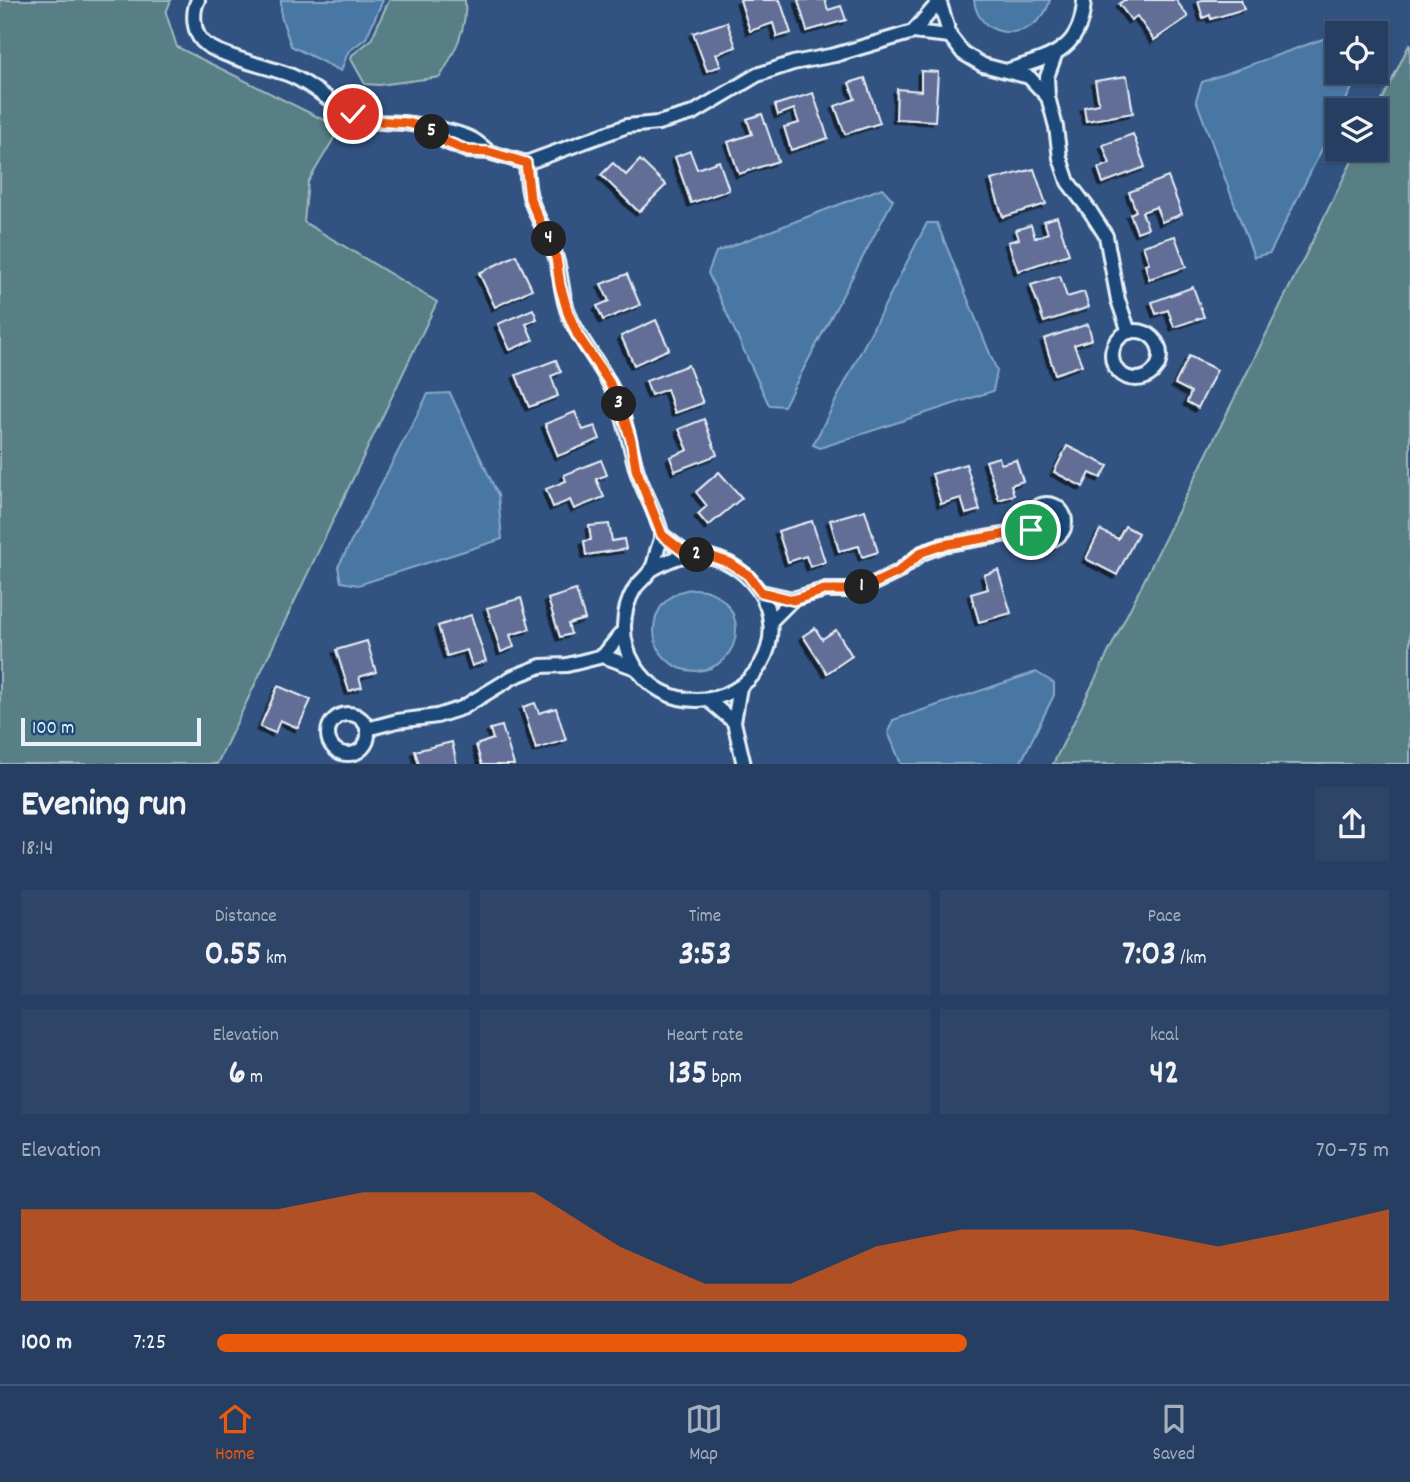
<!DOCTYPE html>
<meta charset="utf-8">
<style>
:root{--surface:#263e62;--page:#2e4568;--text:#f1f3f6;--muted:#a4aebe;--line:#425777;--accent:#ea580c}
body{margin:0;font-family:Dekko,sans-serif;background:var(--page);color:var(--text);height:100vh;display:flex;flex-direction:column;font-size:26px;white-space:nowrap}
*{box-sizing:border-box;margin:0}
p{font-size:23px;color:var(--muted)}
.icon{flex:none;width:38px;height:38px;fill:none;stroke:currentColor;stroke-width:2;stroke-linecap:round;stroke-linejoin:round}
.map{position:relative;height:764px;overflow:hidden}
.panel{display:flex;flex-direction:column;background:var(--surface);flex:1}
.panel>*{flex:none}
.buttons{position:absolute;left:1325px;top:21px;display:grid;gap:14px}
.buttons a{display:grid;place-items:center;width:63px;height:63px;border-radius:0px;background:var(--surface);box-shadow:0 2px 5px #0004,0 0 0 2px var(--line);font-size:35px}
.scale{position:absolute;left:21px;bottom:18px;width:180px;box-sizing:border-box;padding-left:7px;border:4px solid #e8f1f8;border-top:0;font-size:19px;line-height:24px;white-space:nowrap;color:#e8f1f8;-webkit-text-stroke:5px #1f4a7a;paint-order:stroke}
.pin{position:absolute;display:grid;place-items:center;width:60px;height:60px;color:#fff;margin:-30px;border:4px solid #fff;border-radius:50%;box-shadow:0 2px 7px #0007}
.km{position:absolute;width:35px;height:35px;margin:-18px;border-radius:50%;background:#222;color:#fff;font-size:19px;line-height:35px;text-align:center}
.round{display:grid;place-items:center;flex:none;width:74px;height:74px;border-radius:0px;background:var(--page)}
.summary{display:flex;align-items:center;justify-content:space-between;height:119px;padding:0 21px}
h1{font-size:38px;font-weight:700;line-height:52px}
.metrics{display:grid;grid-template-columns:repeat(3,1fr);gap:10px;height:119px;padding:7px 21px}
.metrics div{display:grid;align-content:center;border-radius:0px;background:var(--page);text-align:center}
.metrics b{font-size:35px;font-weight:700}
.metrics small{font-size:19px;font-weight:400}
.metrics p{font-size:19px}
.chart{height:196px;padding:14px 21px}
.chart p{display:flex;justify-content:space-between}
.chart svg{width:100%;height:126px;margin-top:7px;fill:var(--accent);opacity:.7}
ul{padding:0 21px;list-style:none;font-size:23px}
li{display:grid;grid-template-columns:112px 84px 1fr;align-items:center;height:52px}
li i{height:18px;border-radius:9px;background:var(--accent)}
.tab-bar{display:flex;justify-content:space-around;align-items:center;height:98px;border-top:2px solid var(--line);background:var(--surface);font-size:19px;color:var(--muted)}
.tab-bar a{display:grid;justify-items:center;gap:4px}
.tab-bar .on{color:var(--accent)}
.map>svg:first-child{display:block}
</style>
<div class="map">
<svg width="1410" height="765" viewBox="0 0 1410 765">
<defs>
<filter id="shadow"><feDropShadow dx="-3.5" dy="3.5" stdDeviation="0" flood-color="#0009"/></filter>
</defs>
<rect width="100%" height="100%" fill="#325382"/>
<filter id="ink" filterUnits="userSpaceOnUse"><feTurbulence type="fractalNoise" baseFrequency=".0143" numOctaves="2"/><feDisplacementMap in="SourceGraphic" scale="14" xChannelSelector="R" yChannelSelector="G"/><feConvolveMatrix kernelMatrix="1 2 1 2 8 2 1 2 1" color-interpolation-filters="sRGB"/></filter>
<g filter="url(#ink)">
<g fill="#597f85" stroke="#a0b8be" stroke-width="2">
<polygon points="0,0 171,0 166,13 177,47 340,128 308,182 304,222 437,302 217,764 0,764"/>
<path d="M389 0H465C468 27 454 54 440 77L379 85 365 84 351 59 352 55 371 40Z"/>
<polygon points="1410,43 1410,764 1053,764 1358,149 1376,149 1376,113"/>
</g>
<g fill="#4877a4" stroke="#88a8c6" stroke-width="2">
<polygon points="281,0 383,0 366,38 348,52 341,71 291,46 281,16"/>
<path d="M974 0H1050C1039 42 979 44 974 0Z"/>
<polygon points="1337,34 1337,72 1360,72 1341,110 1337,110 1337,119 1270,253 1254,257 1196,100 1202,82"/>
<polygon points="882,188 893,200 784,406 769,405 708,273 716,252"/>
<polygon points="927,223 937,223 997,371 993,391 820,448 813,445"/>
<polygon points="450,393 498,495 502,539 358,585 341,582 338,567 428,394"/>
<circle cx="695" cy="630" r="41"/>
<polygon points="1036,672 1054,683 1054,695 1020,764 901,764 888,732 893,720"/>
</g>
<g fill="#646e97" stroke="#e8f1f8" stroke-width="2" filter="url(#shadow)">
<polygon points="740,0 780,0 791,33 777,37 773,23 750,31"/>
<polygon points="798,0 825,0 828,10 841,6 846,20 807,31"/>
<polygon points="1124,0 1176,0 1188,17 1154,40 1137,16 1131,20 1119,4"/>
<polygon points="1203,0 1241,0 1244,9 1211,19 1210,15 1203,18 1198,1"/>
<polygon points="727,22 736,47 716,54 721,66 707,71 693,33"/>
<polygon points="921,71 938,72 935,121 896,119 897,89 921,91"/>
<polygon points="1127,76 1133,113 1086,121 1084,107 1099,104 1095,81"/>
<polygon points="865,78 880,123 845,134 835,106 855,99 849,83"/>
<polygon points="813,93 828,138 791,150 784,127 799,123 794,109 778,115 775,105"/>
<polygon points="762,114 778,161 739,174 728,142 752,134 747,119"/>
<polygon points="1133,134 1145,167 1103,183 1098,168 1110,164 1103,145"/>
<polygon points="690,151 697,169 719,161 729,190 691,203 675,157"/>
<polygon points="640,160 666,185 639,212 601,175 613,163 626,175"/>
<polygon points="1034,169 1046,204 1003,217 991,180"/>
<polygon points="1168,177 1182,214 1162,222 1156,207 1142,212 1148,228 1137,232 1130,214 1136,211 1129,192"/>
<polygon points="1057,217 1069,254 1018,271 1008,242 1019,239 1016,230 1031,225 1035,238 1048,233 1044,221"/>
<polygon points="1175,236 1186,267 1149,279 1145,264 1149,263 1143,246"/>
<polygon points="516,255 532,289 495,307 479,273"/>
<polygon points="627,274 640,305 603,320 597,306 609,301 601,284"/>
<polygon points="1060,276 1067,297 1084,292 1089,307 1044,322 1031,285"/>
<polygon points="1193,287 1204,317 1174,327 1168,310 1156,314 1152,302"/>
<polygon points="533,309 537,319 526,324 533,340 510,350 498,324"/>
<polygon points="656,320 669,349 634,365 621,336"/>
<polygon points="1088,324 1092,339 1074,345 1082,365 1055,374 1044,339"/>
<polygon points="1189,356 1217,370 1198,408 1187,402 1191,392 1175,384"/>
<polygon points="556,360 561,372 551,376 558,396 529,407 516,375"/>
<polygon points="688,365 703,403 675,413 667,389 651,395 646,381"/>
<polygon points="575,412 583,430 595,426 600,439 558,456 545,424"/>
<polygon points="704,419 717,455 675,471 670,457 688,450 679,429"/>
<polygon points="1067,446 1108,466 1101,478 1090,473 1083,487 1054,472"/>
<polygon points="999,457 1001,464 1016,460 1023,481 1011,485 1014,495 999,500 986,461"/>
<polygon points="601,460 607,475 596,479 604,497 574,509 570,500 553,507 546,489 566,481 564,475"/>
<polygon points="966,464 980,510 966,514 961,498 941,504 932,474"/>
<polygon points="719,472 742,498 708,526 698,514 707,506 696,492"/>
<polygon points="865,510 878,552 862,557 859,546 839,551 830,520"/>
<polygon points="812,521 825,562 810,567 806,556 788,562 778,531"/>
<polygon points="609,524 612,541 624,539 626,549 586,555 584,541 591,540 589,526"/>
<polygon points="1125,526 1138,533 1117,575 1086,559 1100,530 1118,539"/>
<polygon points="998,570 1011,613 979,622 971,594 988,589 984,575"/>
<polygon points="576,590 585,619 568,624 571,634 560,637 548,599"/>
<polygon points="521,598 530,629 510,635 514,647 501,652 487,608"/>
<polygon points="471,615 486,661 472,666 467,650 447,656 438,626"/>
<polygon points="815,628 822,639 836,630 852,656 827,673 803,636"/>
<polygon points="367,641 376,672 359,677 362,687 349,691 336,650"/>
<polygon points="278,686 311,700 298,728 280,720 275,733 260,727"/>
<polygon points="535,703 539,713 556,708 566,740 536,749 523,707"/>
<polygon points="502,726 514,765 482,765 476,745 493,739 490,729"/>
<polygon points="452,742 457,765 419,765 415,751"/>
</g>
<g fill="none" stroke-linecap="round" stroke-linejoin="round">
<g stroke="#e8f1f8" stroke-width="18">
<g id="minor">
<path d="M198 0C192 11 193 31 202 41 216 56 271 67 292 76 319 88 344 116 372 121 382 123 393 122 404 123 421 125 457 131 472 139 478 142 484 148 489 152"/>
<polyline points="939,0 950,36 963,53 983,65 1029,77 1048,97"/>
<polyline points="913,32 939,2"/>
<polyline points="1055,55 1047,77 1048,97 1056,127 1060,158 1068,182 1090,211 1106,236 1118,300 1129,332"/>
<path d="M1009 70C1050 57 1082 51 1084 0"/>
<polyline points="428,129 446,142 468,151 489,152 526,163"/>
<path d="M526 163C527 175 527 189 531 200 537 220 551 238 556 258 562 277 561 296 569 315 579 340 597 359 609 383 624 410 628 439 636 468 642 490 656 510 661 533 662 538 660 543 658 548 656 554 655 562 652 568 648 576 640 581 635 588 621 611 620 641 634 664 662 713 733 711 761 664 791 613 746 552 690 555 676 556 663 563 651 570"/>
<polyline points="526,163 627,126 658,123 693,113 757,75 793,63 835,55 913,32 950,36"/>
<circle cx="1136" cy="355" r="24"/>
<circle cx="1047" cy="522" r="18"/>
<polyline points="662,535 688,555"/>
<polyline points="761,592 793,599 824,590 852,590 875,583 898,572 922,553 943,545 1031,530"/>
<polyline points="770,622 793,599"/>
<polyline points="603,656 636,668"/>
<polyline points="740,687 734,722 744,765"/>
<polyline points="708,700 734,722"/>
<circle cx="348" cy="734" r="20"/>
<polyline points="367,729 397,721 437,716 462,708 513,677 541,666 567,665 603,656 624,630"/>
</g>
</g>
<use href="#minor" stroke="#1f4a7a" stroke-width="12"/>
</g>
</g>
<g fill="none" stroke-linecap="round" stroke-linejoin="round" filter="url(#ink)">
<g stroke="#fff" stroke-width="14">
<polyline id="route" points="353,114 371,121 408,123 426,128 446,142 468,151 489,152 526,163 530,199 556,258 560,285 568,313 578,336 609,382 621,408 631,440 636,469 662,535 688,555 710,556 730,563 748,575 761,592 793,600 824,590 852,590 875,583 898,572 922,552 943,545 1031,530"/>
</g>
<use href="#route" stroke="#ea580c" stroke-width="9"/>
</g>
</svg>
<div class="buttons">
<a><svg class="icon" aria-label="locate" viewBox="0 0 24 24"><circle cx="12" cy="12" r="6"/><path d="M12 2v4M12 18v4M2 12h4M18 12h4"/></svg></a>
<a><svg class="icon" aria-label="layers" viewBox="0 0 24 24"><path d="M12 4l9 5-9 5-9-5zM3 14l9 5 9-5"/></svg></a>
</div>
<div class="scale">100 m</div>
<div class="pin" style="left:1031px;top:530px;background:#1e9e55"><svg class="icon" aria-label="arrive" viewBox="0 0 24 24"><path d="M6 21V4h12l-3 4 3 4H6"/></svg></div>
<div class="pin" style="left:353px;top:114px;background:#d93025"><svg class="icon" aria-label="check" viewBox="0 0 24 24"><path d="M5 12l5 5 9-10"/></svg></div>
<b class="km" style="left:862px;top:587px">1</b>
<b class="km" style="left:697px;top:555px">2</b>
<b class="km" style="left:619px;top:404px">3</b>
<b class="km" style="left:549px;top:239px">4</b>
<b class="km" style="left:432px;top:132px">5</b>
</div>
<section class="panel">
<div class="summary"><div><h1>Evening run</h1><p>18:14</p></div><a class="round"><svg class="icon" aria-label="share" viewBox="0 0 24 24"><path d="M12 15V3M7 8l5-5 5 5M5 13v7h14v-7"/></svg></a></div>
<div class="metrics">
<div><p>Distance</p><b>0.55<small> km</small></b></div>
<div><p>Time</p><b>3:53</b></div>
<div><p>Pace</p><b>7:03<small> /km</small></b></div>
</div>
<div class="metrics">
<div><p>Elevation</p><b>6<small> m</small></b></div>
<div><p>Heart rate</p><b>135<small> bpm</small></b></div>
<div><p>kcal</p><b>42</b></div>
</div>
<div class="chart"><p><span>Elevation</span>70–75 m</p>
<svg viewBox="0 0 160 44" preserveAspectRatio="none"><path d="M0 44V12L10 12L20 12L30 12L40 6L50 6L60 6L70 25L80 38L90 38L100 25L110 19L120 19L130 19L140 25L150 19L160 12V44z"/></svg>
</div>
<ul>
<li><b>100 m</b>7:25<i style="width:64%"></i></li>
</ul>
</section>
<nav class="tab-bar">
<a class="on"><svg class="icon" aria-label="home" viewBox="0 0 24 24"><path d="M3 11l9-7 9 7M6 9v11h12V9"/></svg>Home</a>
<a><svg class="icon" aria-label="map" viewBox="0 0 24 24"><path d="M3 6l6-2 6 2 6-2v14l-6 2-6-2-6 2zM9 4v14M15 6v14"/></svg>Map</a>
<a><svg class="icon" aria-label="saved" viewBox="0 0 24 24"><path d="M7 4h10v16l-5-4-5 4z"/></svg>Saved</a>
</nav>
